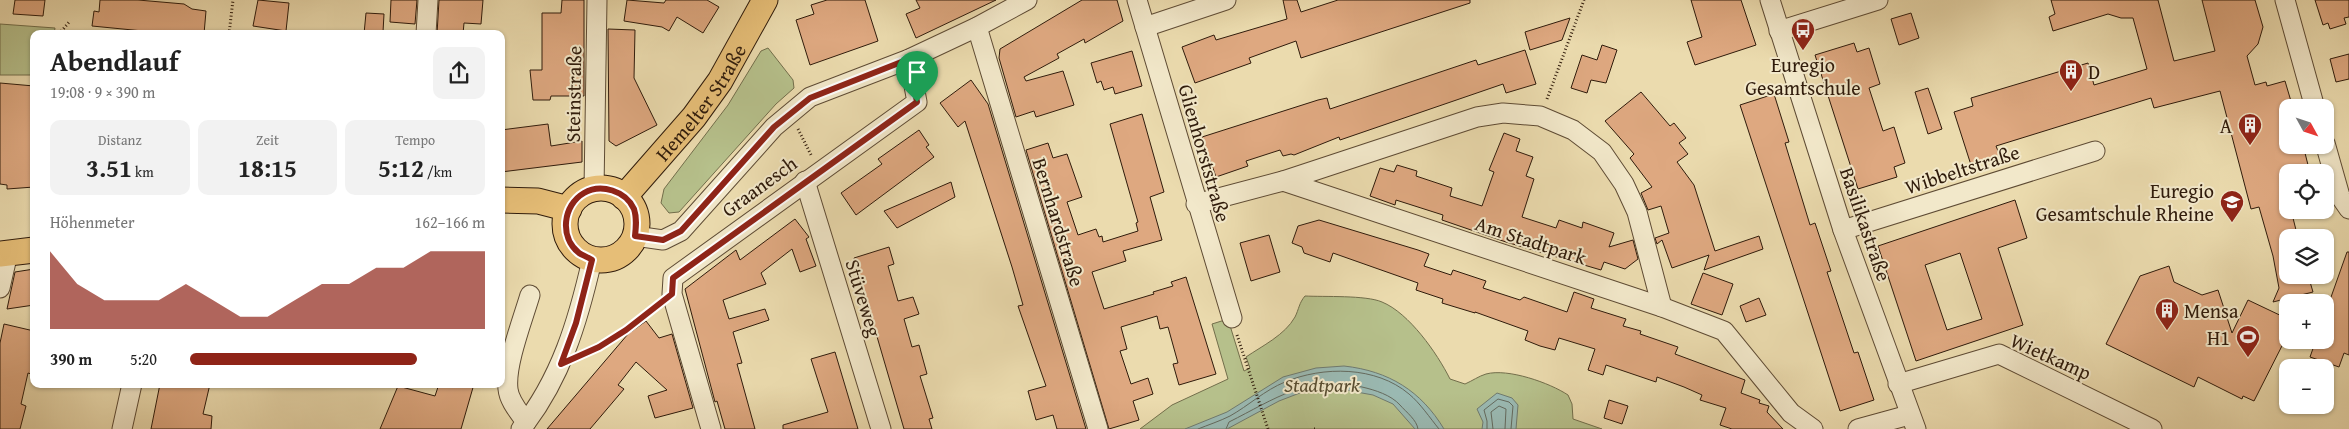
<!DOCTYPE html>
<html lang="de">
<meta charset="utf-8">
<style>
:root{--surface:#fff;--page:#f2f2f2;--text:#222;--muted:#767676;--accent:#8f2418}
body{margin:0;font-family:"Gentium Book Plus",serif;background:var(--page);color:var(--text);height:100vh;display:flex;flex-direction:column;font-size:19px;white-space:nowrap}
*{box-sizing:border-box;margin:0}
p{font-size:16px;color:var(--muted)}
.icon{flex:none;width:28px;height:28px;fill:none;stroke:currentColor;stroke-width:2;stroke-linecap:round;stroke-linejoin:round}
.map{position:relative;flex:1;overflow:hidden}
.drawer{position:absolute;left:30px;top:30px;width:475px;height:358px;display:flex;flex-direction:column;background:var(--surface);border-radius:10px;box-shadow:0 1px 4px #0004}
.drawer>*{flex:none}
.needle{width:32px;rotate:130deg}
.controls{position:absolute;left:2279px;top:99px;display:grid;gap:10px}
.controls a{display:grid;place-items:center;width:55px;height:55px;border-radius:10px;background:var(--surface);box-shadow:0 1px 4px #0004;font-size:25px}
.pin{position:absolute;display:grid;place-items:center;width:42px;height:42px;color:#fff;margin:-51px -21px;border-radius:50% 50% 50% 0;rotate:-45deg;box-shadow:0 0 5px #0007}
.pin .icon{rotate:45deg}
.round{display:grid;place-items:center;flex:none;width:52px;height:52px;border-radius:10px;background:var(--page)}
.summary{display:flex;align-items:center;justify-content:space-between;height:85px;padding:0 20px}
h1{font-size:28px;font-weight:800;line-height:38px}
.stats{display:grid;grid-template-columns:repeat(3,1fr);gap:8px;height:85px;padding:5px 20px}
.stats div{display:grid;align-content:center;border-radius:10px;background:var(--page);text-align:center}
.stats b{font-size:25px;font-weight:800}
.stats small{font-size:14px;font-weight:400}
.stats p{font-size:14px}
.chart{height:140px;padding:10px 20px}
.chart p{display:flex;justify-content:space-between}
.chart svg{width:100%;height:90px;margin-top:5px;fill:var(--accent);opacity:.7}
ul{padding:0 20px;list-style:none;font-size:16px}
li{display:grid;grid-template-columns:80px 60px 1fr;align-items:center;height:38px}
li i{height:12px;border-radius:6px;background:var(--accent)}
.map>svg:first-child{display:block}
</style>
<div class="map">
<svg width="2349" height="429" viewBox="0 0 2349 429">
<rect width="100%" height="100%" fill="#ebdbae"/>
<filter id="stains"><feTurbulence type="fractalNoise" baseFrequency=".004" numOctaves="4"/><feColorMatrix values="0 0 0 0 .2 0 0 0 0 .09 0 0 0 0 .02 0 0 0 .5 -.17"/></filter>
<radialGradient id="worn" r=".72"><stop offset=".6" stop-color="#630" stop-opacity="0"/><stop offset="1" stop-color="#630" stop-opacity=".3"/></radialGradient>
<g fill="#b6c08b" stroke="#726e4b">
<polygon points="0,24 55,28 54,34 34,34 34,75 0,75"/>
<polygon points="768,48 793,80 794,88 776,104 679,212 669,213 661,203 664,189 728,105 761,51"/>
<path d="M1305 296C1324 297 1366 295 1382 302 1409 313 1437 353 1450 379L1465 384C1472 381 1479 376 1486 374 1508 368 1550 383 1568 395L1572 404 1573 419 1602 429H1140L1172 405 1228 379 1212 324 1228 319 1244 371 1250 368 1246 357C1262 346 1285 335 1295 317 1299 309 1299 303 1305 296Z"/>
</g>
<g fill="#9ab9b2" stroke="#6f7a6f">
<path d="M1344 366C1389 371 1421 391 1444 429H1415L1393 404 1373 395 1329 387 1305 391 1279 401 1227 429H1185L1227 412 1283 377 1316 368Z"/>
<polygon points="1497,393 1512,398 1518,405 1516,429 1482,429 1483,422 1477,409"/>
</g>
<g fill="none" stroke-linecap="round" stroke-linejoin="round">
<g stroke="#646a5e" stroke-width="1">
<path d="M1198 429C1208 425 1220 421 1230 416 1248 406 1265 390 1285 382 1323 366 1376 366 1409 394 1420 403 1430 418 1439 429"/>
<path d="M1226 429 1229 422C1275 399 1308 374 1362 387 1375 390 1391 395 1400 405 1406 412 1417 420 1418 429"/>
<polyline points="1487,429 1487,421 1484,410 1498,399 1509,402 1513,406 1511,429"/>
<polyline points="1493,429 1491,412 1499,406 1506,409 1505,429"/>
</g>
</g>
<g fill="#dea880" stroke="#2f1b0b" fill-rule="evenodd">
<polygon points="15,0 45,0 43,16 13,14"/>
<polygon points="100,0 138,0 184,4 192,9 206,11 204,34 143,34 143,31 92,26 94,11 99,12"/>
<polygon points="258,0 289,3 286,31 253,26"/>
<polygon points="391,0 417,0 415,24 390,22"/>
<polygon points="439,0 483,0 481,24 464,23 463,34 437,34"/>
<polygon points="562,0 584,0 584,96 551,96 550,100 533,100 530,70 542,70 542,13 561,13"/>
<polygon points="627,0 664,3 666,0 707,0 719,7 703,33 677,17 669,31 662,27 624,21"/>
<polygon points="827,0 865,0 878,41 810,65 796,20 814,14 811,5"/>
<polygon points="916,0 996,0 916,38 906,14 920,8"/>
<polygon points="1082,0 1117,0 1123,21 1085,43 1084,39 1057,54 1059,58 1024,77 1026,81 1063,71 1074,105 1036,117 1034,111 1016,117 999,58 1000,49"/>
<polygon points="1283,0 1297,0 1301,12 1338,0 1470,0 1470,3 1301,58 1296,41 1249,58 1251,63 1195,83 1182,47 1214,35 1216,40 1287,19"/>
<polygon points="1691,0 1741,0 1756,45 1695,65 1687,42 1702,37"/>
<polygon points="2051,0 2158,0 2174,61 2215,51 2202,0 2255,0 2263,27 2258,44 2247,56 2255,85 2266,82 2267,86 2285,81 2293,108 2288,108 2288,145 2303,145 2308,165 2289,170 2290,172 2288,172 2288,210 2291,210 2298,238 2288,238 2288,275 2308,275 2313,292 2273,302 2279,288 2273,256 2259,207 2251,209 2220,91 2154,108 2151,98 1996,146 2000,156 1971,165 1954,112 1973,106 1971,98 2088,63 2094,85 2147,69 2133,18 2121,18 2108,14 2053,31 2049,17 2055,14"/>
<polygon points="2315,0 2349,0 2349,17 2344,18 2346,24 2330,29 2328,23 2323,25"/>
<polygon points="366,13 384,14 383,32 364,34"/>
<polygon points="1911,13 1919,38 1899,45 1891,19"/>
<polygon points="1570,18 1562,40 1530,50 1525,32"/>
<polygon points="608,29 635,30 634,78 657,125 616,146 609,141"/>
<polygon points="1854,43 1857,52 1869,48 1880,84 1869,88 1883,131 1894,127 1905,163 1894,167 1897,177 1858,189 1815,55"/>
<polygon points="1602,45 1617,50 1606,83 1591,80 1587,93 1571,88 1582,55 1597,60"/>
<polygon points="1525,50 1536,84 1506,93 1503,84 1340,140 1339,137 1294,155 1291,154 1283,156 1280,150 1246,161 1248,166 1216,177 1202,137 1318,100 1327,98 1330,109 1476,60 1478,65"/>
<polygon points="1132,51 1142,86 1115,94 1113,87 1104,90 1101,81 1097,83 1091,63"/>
<polygon points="2349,54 2349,79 2336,82 2330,59"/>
<polygon points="971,80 988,104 1086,429 1057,429 1053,415 1036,420 1028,391 1046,386 1018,306 1023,305 1012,267 965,121 958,127 940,103"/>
<polygon points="0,83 34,86 34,187 7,189 7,185 0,184"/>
<polygon points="1928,88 1942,129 1928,134 1915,92"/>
<polygon points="1641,92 1670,126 1674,123 1686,138 1679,143 1688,154 1677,162 1694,185 1715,251 1759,236 1763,249 1704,270 1709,255 1672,268 1662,240 1657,244 1655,238 1669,233 1661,206 1648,210 1641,193 1652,187 1630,158 1634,154 1605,121"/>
<polygon points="1774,94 1789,142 1785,143 1810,225 1815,223 1831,271 1827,272 1854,353 1858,352 1874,400 1840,411 1740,105"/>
<polygon points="1142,114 1164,192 1150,197 1162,240 1123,251 1126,261 1092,272 1104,309 1154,294 1153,292 1173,286 1171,282 1186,277 1216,374 1179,385 1173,364 1178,363 1168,327 1160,329 1157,316 1121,327 1127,349 1120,351 1131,384 1148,378 1153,394 1133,401 1139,420 1109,429 1026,150 1048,143 1053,158 1067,154 1082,197 1067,202 1078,235 1096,229 1099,237 1102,236 1103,242 1138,231 1136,223 1138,222 1110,124"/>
<polygon points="548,124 551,146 582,141 582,162 501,172 501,130"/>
<polygon points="919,130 929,145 926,147 934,157 856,215 841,193 882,164 878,159"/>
<polygon points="1504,133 1520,139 1516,151 1533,157 1526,176 1534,179 1522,217 1556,228 1559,220 1582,228 1583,222 1614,233 1609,247 1633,240 1638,259 1625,269 1604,262 1601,270 1506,242 1442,220 1443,215 1396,200 1395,205 1370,196 1380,168 1394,172 1397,165 1417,171 1416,176 1452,188 1450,196 1482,206 1494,172 1489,170"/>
<polygon points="951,182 955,197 897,228 884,211"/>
<path d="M2015 200 2027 238 1998 248 2023 325 1916 361 1878 246ZM1960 253 1982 319 1947 330 1925 265Z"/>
<polygon points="795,219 809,237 806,239 816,266 800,272 792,249 761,273 766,284 723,300 729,319 765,309 769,320 733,332 742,363 737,364 755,429 725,429 717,401 715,402 685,289 736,250 740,260"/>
<polygon points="1319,220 1418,250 1429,254 1424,266 1451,275 1453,270 1486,281 1483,288 1520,300 1524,297 1567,312 1574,292 1594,299 1591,308 1626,319 1623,326 1641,331 1640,334 1678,347 1675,354 1745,380 1741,393 1760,400 1759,403 1769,406 1767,412 1783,429 1732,429 1720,425 1726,408 1700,400 1702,395 1684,387 1657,377 1656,382 1606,365 1603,375 1588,370 1595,349 1559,338 1555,350 1540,346 1525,340 1528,331 1475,312 1475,313 1442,303 1443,299 1416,290 1418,283 1333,253 1330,262 1304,253 1302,247 1292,243 1298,226"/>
<polygon points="1269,235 1280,272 1251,281 1240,243"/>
<polygon points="889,247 894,264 888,266 898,301 913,297 919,314 904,319 912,347 919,345 927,374 920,376 933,418 929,419 932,429 904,429 854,258"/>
<polygon points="2347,252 2349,252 2349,355 2344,353 2339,367 2310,357 2316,340 2325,340 2325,314"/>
<polygon points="2169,266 2174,282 2202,295 2218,290 2232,333 2248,300 2288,319 2288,334 2254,401 2243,396 2242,399 2198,377 2194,387 2106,344 2140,276"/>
<polygon points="34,269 34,305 7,309 15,272"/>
<polygon points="1703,273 1733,284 1722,315 1691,304"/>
<polygon points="1759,298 1766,315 1746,322 1740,306"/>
<polygon points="646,321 659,338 672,334 693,408 655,418 648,396 667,390 636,362 618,385 624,389 590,429 547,429 628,334"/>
<polygon points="4,324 34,331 34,363 31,374 28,373 21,404 26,406 20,429 0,429 0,343"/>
<polygon points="835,352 858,429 783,429 783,425 828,412 811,359"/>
<polygon points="160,384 210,384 203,414 212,416 211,429 151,429"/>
<polygon points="439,384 474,384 461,429 380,429 398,386 435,396"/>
<polygon points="1609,400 1628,406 1622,424 1604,418"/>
</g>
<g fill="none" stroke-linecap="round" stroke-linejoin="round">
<g stroke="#5e4b34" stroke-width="21">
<g id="minor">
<polyline points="1137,0 1232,318"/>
<polyline points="1770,0 1843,230 1916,429"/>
<polyline points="2285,0 2315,108"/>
<polyline points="977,27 1098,429"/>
<polyline points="1145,27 1226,0"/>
<polyline points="1779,31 1878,0"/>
<polyline points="426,34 428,0"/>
<polyline points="2325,143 2340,196 2349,209"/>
<polyline points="805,181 881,429"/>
<polyline points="1283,181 1477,117 1503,113 1540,116 1573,130 1602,152 1624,184 1637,212 1662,307"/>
<polyline points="594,189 597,0"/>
<polyline points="1196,204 1283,181 1662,307 1724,331 1791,413 1813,429"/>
<polyline points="1843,230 2095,151"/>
<polyline points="635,236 663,240 681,231 774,127 810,97 909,59 977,27 1027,0"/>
<polyline points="0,288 8,253"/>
<polyline points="1898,384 1999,354 2152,429"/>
<path d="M526 422C519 412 509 401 508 389 505 365 523 319 530 295"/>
<polyline points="122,429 132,384"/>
<path d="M521 429C561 379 578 321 592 260"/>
<polyline points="711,429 672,294 673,278 917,102 909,59"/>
<polyline points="1858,429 1909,415"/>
</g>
</g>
<g stroke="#2f1b0b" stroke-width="27">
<g id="major">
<circle cx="601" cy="224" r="36"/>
<path id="s1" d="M624 197 694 117 720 81 765 0"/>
<polyline points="501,200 538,201 569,209"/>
<polyline points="0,254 34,250"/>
</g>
</g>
<g stroke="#2f1b0b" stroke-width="3" stroke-dasharray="1 2.5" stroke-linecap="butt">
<polyline points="59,34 70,21"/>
<polyline points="229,34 233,0"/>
<polyline points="1547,99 1584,0"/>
<polyline points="798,129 812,157"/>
<polyline points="1237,335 1268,429"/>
<polyline points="584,354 626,330 657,305"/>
<polyline points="1314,429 1316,429"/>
</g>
<use href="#minor" stroke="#f2e8ca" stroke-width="19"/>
<use href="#major" stroke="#e6be77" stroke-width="25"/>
</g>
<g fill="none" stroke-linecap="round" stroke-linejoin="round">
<g stroke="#fff" stroke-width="10">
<path id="route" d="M909 59 917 102 673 278 672 294 626 330 599 347 561 364 576 323 592 260C588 257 582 255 579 253 559 237 563 205 584 193 601 183 626 191 634 209 637 218 636 227 635 236L663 240 681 231 774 127 810 98Z"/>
</g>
<use href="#route" stroke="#8f2418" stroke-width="6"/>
</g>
<defs>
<g id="bus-pin" transform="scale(1.25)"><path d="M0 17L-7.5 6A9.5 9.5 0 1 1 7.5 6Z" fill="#8f2418" stroke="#f2e8ca"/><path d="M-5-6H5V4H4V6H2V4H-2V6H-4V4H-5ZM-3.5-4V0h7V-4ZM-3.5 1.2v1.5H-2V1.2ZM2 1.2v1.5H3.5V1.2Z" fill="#fff"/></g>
<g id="building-pin" transform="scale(1.25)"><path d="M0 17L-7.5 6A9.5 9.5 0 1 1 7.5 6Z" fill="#8f2418" stroke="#f2e8ca"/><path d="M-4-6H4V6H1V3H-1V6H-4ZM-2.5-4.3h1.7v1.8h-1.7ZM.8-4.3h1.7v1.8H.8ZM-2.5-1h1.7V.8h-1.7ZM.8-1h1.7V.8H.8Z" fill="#fff"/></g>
<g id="school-pin" transform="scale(1.25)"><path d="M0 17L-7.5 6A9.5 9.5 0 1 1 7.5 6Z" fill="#8f2418" stroke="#f2e8ca"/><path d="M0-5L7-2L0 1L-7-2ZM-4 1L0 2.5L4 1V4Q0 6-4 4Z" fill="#fff"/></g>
<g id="stadium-pin" transform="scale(1.25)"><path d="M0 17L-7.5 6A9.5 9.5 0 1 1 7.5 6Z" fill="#8f2418" stroke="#f2e8ca"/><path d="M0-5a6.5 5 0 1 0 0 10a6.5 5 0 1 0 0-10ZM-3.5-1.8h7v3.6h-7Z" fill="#fff"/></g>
</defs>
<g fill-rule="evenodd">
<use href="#bus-pin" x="1803" y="30"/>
<use href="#building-pin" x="2071" y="71"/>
<use href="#building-pin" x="2250" y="125"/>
<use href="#school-pin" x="2232" y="202"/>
<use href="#building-pin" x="2167" y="310"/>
<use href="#stadium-pin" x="2248" y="337"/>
</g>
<g text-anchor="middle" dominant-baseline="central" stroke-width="4" stroke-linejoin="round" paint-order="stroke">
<g font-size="20" fill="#2f1b0b" stroke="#f2e8ca" text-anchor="end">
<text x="1803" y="64" text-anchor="middle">Euregio<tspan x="1803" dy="23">Gesamtschule</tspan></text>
<text x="2088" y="71" text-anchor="start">D</text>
<text x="2232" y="125">A</text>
<text x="2214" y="190">Euregio<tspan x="2214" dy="23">Gesamtschule Rheine</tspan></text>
<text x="2184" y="310" text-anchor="start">Mensa</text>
<text x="2230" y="337">H1</text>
</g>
<g font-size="20" fill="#2f1b0b" stroke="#f2e8ca">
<text transform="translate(573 94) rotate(-89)">Steinstraße</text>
<text stroke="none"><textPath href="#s1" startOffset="122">Hemelter Straße</textPath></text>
<text transform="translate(1205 153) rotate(74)">Glienhorststraße</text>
<text transform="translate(1962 169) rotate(-18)">Wibbeltstraße</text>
<text transform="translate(759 186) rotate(-36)">Graanesch</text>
<text transform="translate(1059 222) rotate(73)">Bernhardstraße</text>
<text transform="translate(1866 224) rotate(71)">Basilikastraße</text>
<text transform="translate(1531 240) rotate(18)">Am Stadtpark</text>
<text transform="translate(864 298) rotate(73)">Stüveweg</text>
<text transform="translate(2051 356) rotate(24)">Wietkamp</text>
</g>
<g font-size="20" font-style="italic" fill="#584d31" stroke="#f2e8ca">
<text x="1322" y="384">Stadtpark</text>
</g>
</g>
<rect width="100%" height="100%" filter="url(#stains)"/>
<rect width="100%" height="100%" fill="url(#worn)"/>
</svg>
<div class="controls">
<a><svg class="needle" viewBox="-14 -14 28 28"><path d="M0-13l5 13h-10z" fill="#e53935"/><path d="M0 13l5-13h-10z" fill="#767676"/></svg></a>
<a><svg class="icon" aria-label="locate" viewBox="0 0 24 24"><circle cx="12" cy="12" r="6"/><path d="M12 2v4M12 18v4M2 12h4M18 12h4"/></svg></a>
<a><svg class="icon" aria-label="layers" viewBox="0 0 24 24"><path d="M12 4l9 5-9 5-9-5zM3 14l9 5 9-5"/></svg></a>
<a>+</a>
<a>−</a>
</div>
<div class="pin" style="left:917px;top:102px;background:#1e9e55"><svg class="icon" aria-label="arrive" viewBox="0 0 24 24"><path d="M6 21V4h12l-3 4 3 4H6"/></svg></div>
<section class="drawer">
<div class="summary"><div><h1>Abendlauf</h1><p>19:08 · 9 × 390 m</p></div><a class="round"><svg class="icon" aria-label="share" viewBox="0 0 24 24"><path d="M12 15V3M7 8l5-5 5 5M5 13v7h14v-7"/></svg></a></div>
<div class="stats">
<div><p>Distanz</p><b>3.51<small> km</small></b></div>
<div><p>Zeit</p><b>18:15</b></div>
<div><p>Tempo</p><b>5:12<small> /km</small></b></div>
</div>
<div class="chart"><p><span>Höhenmeter</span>162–166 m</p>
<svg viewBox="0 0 160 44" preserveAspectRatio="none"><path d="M0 44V6L10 22L20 30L30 30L40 30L50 22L60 30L70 38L80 38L90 30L100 22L110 22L120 14L130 14L140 6L150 6L160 6V44z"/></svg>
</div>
<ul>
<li><b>390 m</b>5:20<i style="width:77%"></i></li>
</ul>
</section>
</div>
